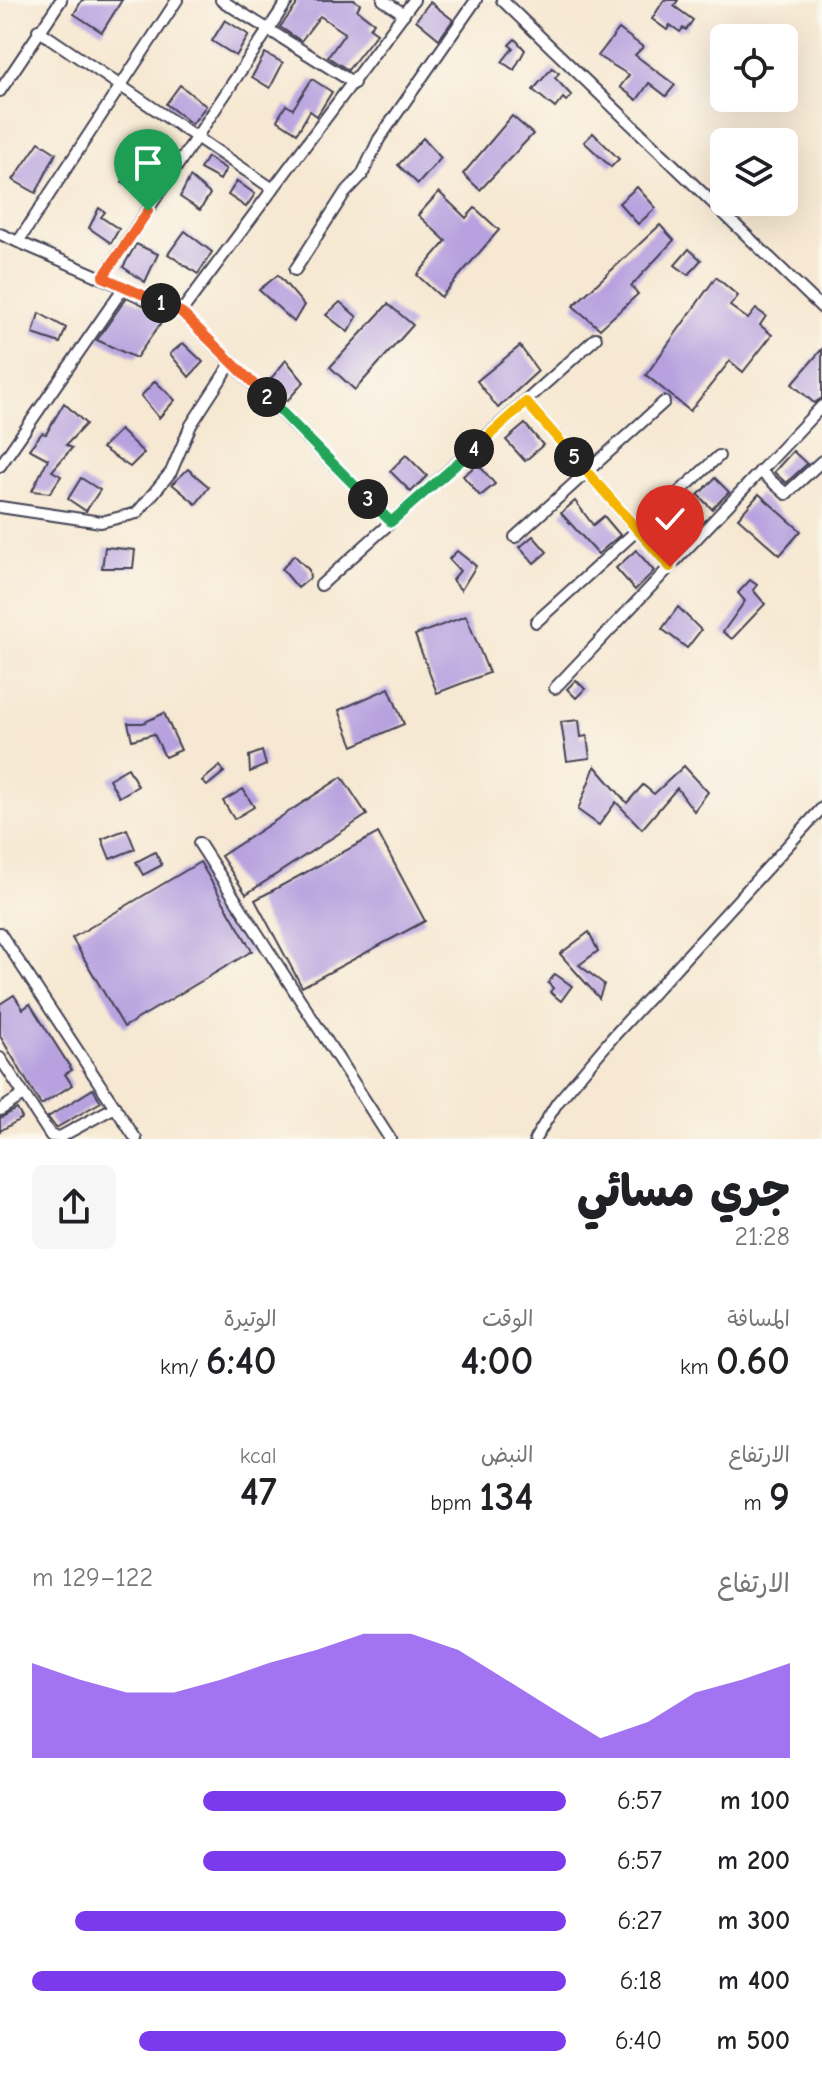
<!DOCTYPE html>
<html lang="ar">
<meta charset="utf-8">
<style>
:root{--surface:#fff;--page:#f6f6f6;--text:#202124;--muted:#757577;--accent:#7c3aed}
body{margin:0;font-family:"Comic Neue","Playpen Sans Arabic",sans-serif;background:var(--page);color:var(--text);direction:rtl;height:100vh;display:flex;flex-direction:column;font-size:30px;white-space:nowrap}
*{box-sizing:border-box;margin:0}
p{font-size:26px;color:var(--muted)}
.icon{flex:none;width:44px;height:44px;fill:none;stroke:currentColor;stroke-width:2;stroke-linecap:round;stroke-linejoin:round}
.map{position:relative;height:1139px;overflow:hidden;direction:ltr}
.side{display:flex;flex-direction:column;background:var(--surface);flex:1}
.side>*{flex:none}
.tools{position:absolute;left:710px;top:24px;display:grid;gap:16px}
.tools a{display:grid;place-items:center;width:88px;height:88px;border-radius:12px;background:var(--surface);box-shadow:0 8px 32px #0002;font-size:40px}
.pin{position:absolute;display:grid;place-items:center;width:68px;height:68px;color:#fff;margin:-82px -34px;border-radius:50% 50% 50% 0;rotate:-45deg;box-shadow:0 0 8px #0007}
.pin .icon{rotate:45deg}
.km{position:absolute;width:40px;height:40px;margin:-20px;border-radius:50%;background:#222;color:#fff;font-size:22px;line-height:40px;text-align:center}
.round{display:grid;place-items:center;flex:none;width:84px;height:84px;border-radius:12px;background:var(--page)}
.head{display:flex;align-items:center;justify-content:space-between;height:136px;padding:0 32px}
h1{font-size:44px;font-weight:800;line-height:60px}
.figures{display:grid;grid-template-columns:repeat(3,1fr);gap:12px;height:136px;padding:8px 32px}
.figures div{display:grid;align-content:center}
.figures b{font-size:40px;font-weight:800}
.figures small{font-size:22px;font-weight:400}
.figures p{font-size:22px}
.chart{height:224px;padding:16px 32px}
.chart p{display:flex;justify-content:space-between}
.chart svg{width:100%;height:144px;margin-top:8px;fill:var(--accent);opacity:.7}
ul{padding:0 32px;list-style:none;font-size:26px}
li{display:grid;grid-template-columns:128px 96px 1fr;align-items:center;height:60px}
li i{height:20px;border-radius:10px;background:var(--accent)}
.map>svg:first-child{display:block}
</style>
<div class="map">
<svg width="822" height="1139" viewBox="0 0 822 1139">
<rect width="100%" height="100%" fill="#fbf7ec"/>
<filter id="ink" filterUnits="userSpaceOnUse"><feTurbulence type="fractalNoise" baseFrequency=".0125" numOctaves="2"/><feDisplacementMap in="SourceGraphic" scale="16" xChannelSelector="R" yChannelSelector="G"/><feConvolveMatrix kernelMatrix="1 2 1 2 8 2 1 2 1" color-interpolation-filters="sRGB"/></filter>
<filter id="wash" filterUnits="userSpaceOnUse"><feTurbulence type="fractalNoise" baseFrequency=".006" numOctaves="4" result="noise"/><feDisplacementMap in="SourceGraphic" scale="32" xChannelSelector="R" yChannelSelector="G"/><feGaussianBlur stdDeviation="1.8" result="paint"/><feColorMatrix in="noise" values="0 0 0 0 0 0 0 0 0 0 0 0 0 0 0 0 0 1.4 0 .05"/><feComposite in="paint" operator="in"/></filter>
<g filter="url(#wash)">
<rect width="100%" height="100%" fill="#f6e8d2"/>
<g id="blocks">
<g fill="#b7a2df">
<polygon points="82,0 122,0 102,32 74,14"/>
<polygon points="296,0 354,0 360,4 357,10 374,23 370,28 377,33 348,70 328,57 345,33 320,16 301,41 280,27 296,6"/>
<polygon points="664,0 678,0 674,6 693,20 686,30 683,28 680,32 670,25 667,30 652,19"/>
<polygon points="430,2 453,20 439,39 416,20"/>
<polygon points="225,20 249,35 236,56 212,41"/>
<polygon points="619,29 643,47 635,55 675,85 666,96 649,83 637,100 620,87 629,75 598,56"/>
<polygon points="515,39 525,50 514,70 502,62 513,48 509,45"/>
<polygon points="265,53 283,63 270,88 252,77"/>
<polygon points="552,68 559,73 555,78 572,96 566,101 563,98 555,108 533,90"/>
<polygon points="312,79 332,92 317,116 310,111 297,133 277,120 286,105 293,109"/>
<polygon points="180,85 206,106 192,124 166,104"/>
<polygon points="512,116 533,134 480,190 463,174"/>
<polygon points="593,133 619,159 611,167 584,142"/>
<polygon points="423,138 441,158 418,184 398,165"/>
<polygon points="39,142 56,153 36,193 13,180"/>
<polygon points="141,146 164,160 143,195 122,182"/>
<polygon points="207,157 226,169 220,180 200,169"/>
<polygon points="190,177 210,194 200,210 180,197"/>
<polygon points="237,181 255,194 246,207 228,195"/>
<polygon points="637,187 656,208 638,224 619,203"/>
<polygon points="439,192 466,218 475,208 499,230 441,297 417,275 446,241 418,215"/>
<polygon points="99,208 105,212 101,217 119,229 111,243 89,228"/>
<polygon points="660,225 674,240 631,286 638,294 600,329 573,306"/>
<polygon points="185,231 212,252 198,274 168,254"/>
<polygon points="136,244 158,254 145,282 123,267"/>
<polygon points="689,249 701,260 688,275 675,265"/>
<polygon points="278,275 304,305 294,322 259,290"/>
<polygon points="716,277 738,296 730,306 748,319 756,309 766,316 760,325 772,335 743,372 730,361 690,411 646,375"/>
<polygon points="127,297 166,316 136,358 97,340"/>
<polygon points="340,302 357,317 348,332 326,315"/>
<polygon points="388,304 413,325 355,390 330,367"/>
<polygon points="39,313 66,328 60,343 33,334"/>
<polygon points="183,343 203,362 189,377 170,354"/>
<polygon points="520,346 538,371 498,408 477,381"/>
<polygon points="822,349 822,398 814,403 792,384"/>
<polygon points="286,360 304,382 287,401 269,381"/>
<polygon points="155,381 175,400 159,418 141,396"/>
<polygon points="64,403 86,424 66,445 72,448 52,471 61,476 50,493 32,491 48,459 29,449 42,433 46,434"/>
<polygon points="525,424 543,445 525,461 506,440"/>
<polygon points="120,430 144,453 130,467 102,448"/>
<polygon points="793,451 807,464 786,483 774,472"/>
<polygon points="406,455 427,476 411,492 390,471"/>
<polygon points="478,464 495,484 480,496 463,476"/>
<polygon points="188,469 209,487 196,504 172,484"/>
<polygon points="81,478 100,490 86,511 68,499"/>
<polygon points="715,478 729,492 712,509 698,495"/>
<polygon points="759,494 801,531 780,555 738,518"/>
<polygon points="575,501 593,525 604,516 620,535 598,554 561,513"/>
<polygon points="533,536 547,552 534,563 520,547"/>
<polygon points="105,547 135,550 133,568 102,568"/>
<polygon points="636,550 654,571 635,590 616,568"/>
<polygon points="457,551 476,566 461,590 452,580 460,571 449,559"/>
<polygon points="294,555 309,570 310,578 298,588 282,569"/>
<polygon points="750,580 757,585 753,590 765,604 732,639 723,632 745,601 738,593"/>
<polygon points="678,607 701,630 687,648 662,629"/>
<polygon points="466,616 489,673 437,693 415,635"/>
<polygon points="576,680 585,689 576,698 567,689"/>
<polygon points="389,688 404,724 353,746 339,710"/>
<polygon points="164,713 181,750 165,757 154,734 132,740 128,723 143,723"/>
<polygon points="579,720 581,737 587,736 590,758 567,761 561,722"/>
<polygon points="262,751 266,765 250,772 249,756"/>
<polygon points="220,766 224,772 207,786 202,781"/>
<polygon points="595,766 627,803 643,785 654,794 684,766 708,792 694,811 677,788 642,829 616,802 599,825 578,810"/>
<polygon points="128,768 138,786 119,797 109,779"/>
<polygon points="342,777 367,815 246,894 221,856"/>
<polygon points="243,789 254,807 234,819 223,801"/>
<polygon points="127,829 135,849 110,859 102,839"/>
<polygon points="378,833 425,921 302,987 255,900"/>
<polygon points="155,852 162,865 143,875 136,862"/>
<polygon points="200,862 252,951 124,1027 72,938"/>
<polygon points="589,932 598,951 579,965 604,984 599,998 560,954"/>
<polygon points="555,974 572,986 561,1001 550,992 553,988 548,983"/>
<polygon points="14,995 23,1009 30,1004 72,1070 65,1074 72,1085 41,1105 0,1036 0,1004"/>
<polygon points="93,1089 101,1102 56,1128 48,1117"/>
<polygon points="17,1109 22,1118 0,1131 0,1118"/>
</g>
</g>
</g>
<g filter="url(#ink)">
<use href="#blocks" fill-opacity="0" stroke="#424052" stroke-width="2"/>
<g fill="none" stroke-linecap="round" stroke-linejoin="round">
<g stroke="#424052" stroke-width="14">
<g id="minor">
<polyline points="221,0 354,83"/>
<polyline points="383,0 404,14"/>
<polyline points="502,0 822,308"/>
<polyline points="38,30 273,189"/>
<polyline points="0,91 61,0"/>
<polyline points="0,234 181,312 391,522"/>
<polyline points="18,242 177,0"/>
<polyline points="295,270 344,194 362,175 379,139 476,0"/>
<polyline points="103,277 288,0"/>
<polyline points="181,312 414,0"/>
<polyline points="526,402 670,567"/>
<polyline points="0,466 124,287"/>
<polyline points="760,471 786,494 822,461"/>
<polyline points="0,507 101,522 137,513 171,472 191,425 232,362"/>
<polyline points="515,537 664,402"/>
<polyline points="321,585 596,338"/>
<polyline points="536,622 719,456"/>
<polyline points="555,688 822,406"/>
<polyline points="199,843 390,1139"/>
<polyline points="0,933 136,1139"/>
<polyline points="0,1058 51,1136 60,1137 115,1107"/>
<polyline points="0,1110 23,1095"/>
<polyline points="535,1139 557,1103 612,1038 822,808"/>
</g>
</g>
<use href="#minor" stroke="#fff" stroke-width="10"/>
</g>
</g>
<g fill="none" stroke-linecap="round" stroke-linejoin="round" filter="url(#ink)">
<g stroke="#fff" stroke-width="16">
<polyline id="split-1" points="148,211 103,277 161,303"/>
</g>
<g stroke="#fff" stroke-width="16">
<polyline id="split-2" points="161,303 181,312 267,397"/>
</g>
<g stroke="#fff" stroke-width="16">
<polyline id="split-3" points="267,397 368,499"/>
</g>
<g stroke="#fff" stroke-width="16">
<polyline id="split-4" points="368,499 391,522 474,449"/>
</g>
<g stroke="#fff" stroke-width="16">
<polyline id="split-5" points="474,449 526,402 574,457"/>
</g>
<g stroke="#fff" stroke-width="16">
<polyline id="split-6" points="574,457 670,567"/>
</g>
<use href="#split-1" stroke="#f0652b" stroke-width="10"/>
<use href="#split-2" stroke="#f0652b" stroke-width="10"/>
<use href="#split-3" stroke="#22a559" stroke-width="10"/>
<use href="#split-4" stroke="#22a559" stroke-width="10"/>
<use href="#split-5" stroke="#f5b400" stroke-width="10"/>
<use href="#split-6" stroke="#f5b400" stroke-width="10"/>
</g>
</svg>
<div class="tools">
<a><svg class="icon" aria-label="locate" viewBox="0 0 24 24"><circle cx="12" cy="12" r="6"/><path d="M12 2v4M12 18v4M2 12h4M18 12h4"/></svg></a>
<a><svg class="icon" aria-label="layers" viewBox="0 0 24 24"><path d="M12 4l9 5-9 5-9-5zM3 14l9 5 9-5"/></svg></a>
</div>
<div class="pin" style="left:148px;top:211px;background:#1e9e55"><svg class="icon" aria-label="arrive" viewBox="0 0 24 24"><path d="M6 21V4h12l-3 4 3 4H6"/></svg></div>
<div class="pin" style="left:670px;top:567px;background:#d93025"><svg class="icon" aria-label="check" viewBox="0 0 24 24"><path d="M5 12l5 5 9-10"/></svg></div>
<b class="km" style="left:161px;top:303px">1</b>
<b class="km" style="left:267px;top:397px">2</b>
<b class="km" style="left:368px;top:499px">3</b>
<b class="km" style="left:474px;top:449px">4</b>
<b class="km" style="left:574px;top:457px">5</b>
</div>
<section class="side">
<div class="head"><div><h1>جري مسائي</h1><p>21:28</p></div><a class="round"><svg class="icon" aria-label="share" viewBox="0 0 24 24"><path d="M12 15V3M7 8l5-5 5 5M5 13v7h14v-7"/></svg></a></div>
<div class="figures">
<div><p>المسافة</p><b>0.60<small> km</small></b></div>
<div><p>الوقت</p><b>4:00</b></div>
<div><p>الوتيرة</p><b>6:40<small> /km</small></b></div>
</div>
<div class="figures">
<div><p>الارتفاع</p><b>9<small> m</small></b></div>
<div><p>النبض</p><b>134<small> bpm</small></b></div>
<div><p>kcal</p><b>47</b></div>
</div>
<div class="chart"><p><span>الارتفاع</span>122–129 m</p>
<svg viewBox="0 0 160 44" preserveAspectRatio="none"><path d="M0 44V15L10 20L20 24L30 24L40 20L50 15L60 11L70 6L80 6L90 11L100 20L110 29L120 38L130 33L140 24L150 20L160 15V44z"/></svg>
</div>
<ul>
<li><b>100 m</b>6:57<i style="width:68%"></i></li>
<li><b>200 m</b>6:57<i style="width:68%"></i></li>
<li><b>300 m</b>6:27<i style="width:92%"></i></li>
<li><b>400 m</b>6:18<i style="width:100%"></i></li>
<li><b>500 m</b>6:40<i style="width:80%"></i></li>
</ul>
</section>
